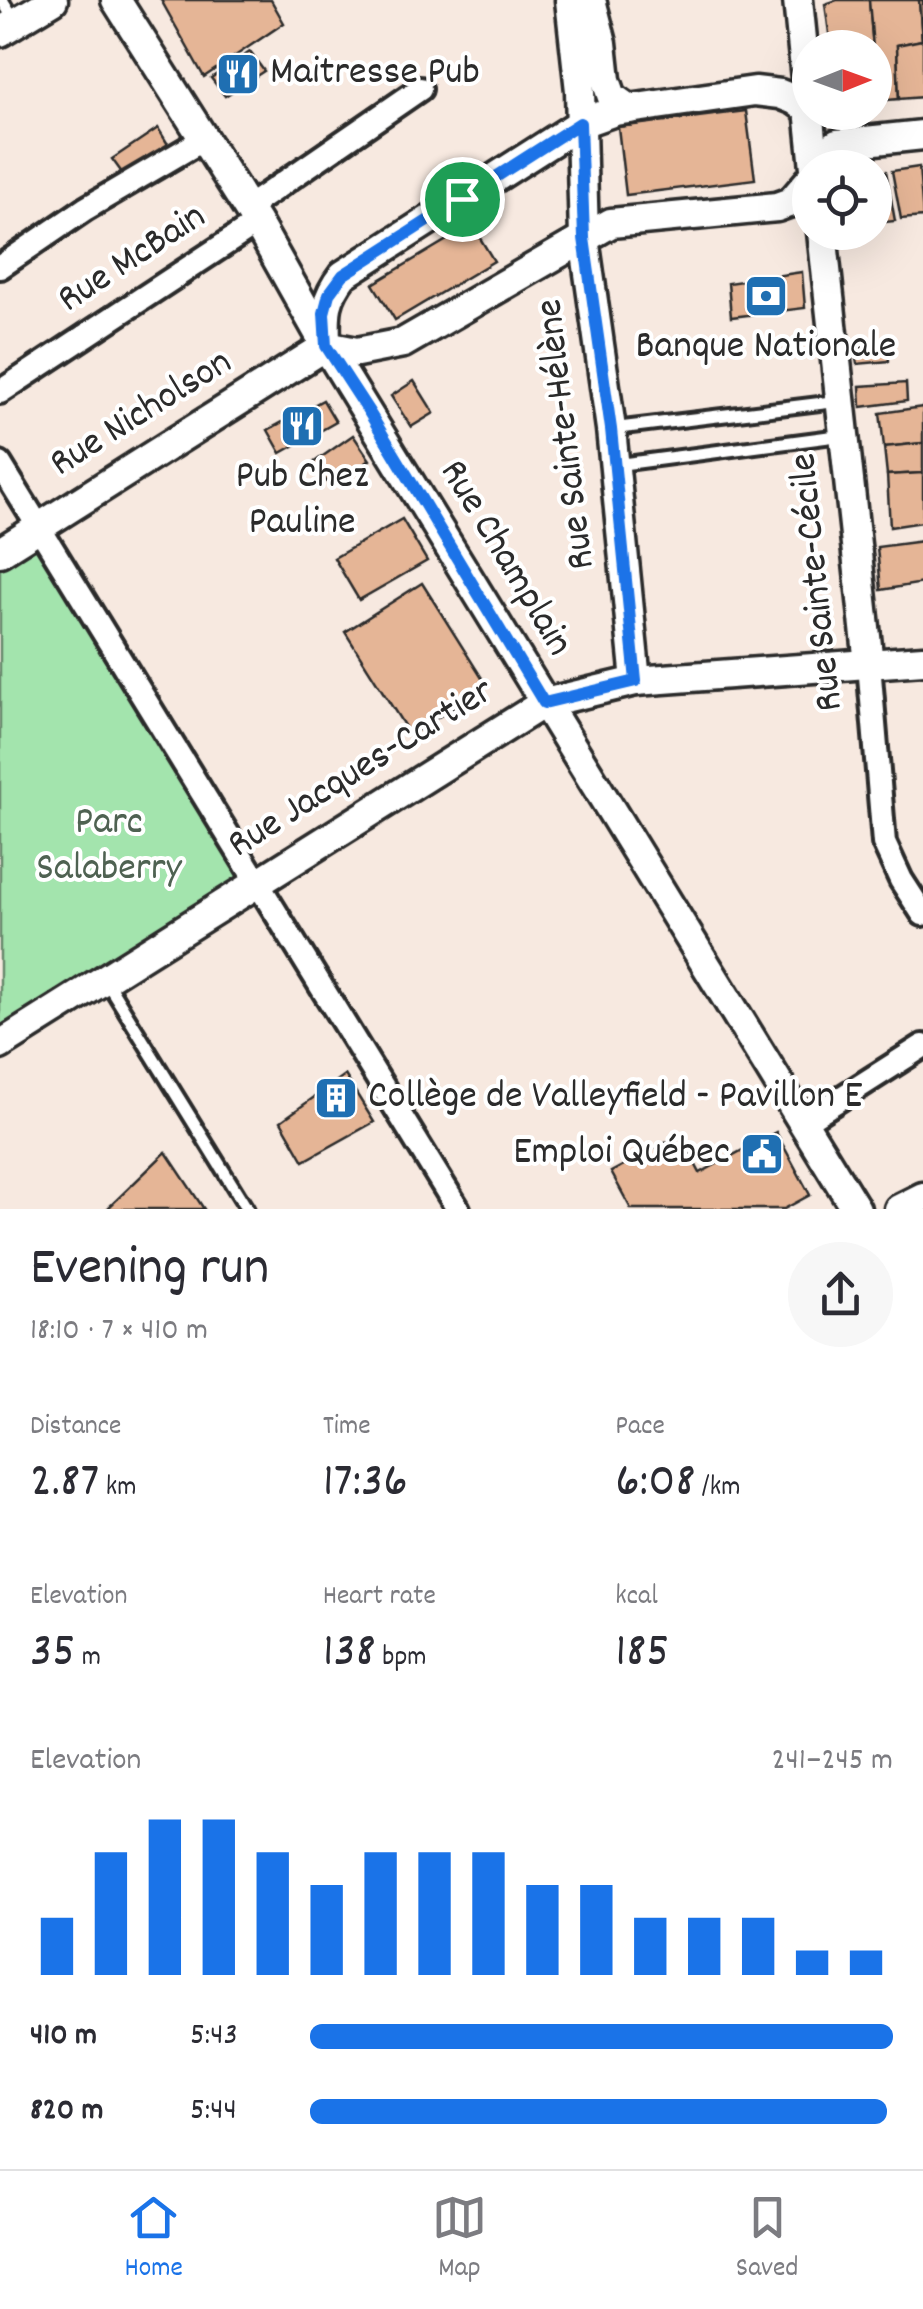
<!DOCTYPE html>
<meta charset="utf-8">
<style>
:root{--surface:#fff;--page:#f7f7f7;--text:#2b2b33;--muted:#7c7c81;--line:#e1e1e2;--accent:#1a73e8}
body{margin:0;font-family:Dekko,sans-serif;background:var(--page);color:var(--text);height:100vh;display:flex;flex-direction:column;font-size:38px;white-space:nowrap}
*{box-sizing:border-box;margin:0}
p{font-size:32px;color:var(--muted)}
.icon{flex:none;width:55px;height:55px;fill:none;stroke:currentColor;stroke-width:2;stroke-linecap:round;stroke-linejoin:round}
.map{position:relative;height:1209px;overflow:hidden}
.panel{display:flex;flex-direction:column;background:var(--surface);flex:1}
.panel>*{flex:none}
.needle{width:65px;rotate:89deg}
.controls{position:absolute;left:792px;top:30px;display:grid;gap:20px}
.controls a{display:grid;place-items:center;width:100px;height:100px;border-radius:50%;background:var(--surface);box-shadow:0 10px 40px #0002;font-size:50px}
.pin{position:absolute;display:grid;place-items:center;width:85px;height:85px;color:#fff;margin:-42px;border:5px solid #fff;border-radius:50%;box-shadow:0 2px 10px #0007}
.round{display:grid;place-items:center;flex:none;width:105px;height:105px;border-radius:52px;background:var(--page)}
.summary{display:flex;align-items:center;justify-content:space-between;height:170px;padding:0 30px}
h1{font-size:55px;font-weight:600;line-height:75px}
.stats{display:grid;grid-template-columns:repeat(3,1fr);gap:15px;height:170px;padding:10px 30px}
.stats div{display:grid;align-content:center}
.stats b{font-size:50px;font-weight:600}
.stats small{font-size:28px;font-weight:400}
.stats p{font-size:28px}
.chart{height:280px;padding:20px 30px}
.chart p{display:flex;justify-content:space-between}
.chart svg{width:100%;height:180px;margin-top:10px;stroke:var(--accent);stroke-width:6}
ul{padding:0 30px;list-style:none;font-size:32px}
li{display:grid;grid-template-columns:160px 120px 1fr;align-items:center;height:75px}
li i{height:25px;border-radius:12px;background:var(--accent)}
.dock{display:flex;justify-content:space-around;align-items:center;height:140px;border-top:2px solid var(--line);background:var(--surface);font-size:28px;color:var(--muted)}
.dock a{display:grid;justify-items:center;gap:5px}
.dock .selected{color:var(--accent)}
.map>svg:first-child{display:block}
</style>
<div class="map">
<svg width="923" height="1209" viewBox="0 0 923 1209">
<rect width="100%" height="100%" fill="#f7e9e0"/>
<filter id="ink" filterUnits="userSpaceOnUse"><feTurbulence type="fractalNoise" baseFrequency=".01" numOctaves="2"/><feDisplacementMap in="SourceGraphic" scale="20" xChannelSelector="R" yChannelSelector="G"/><feConvolveMatrix kernelMatrix="1 2 1 2 8 2 1 2 1" color-interpolation-filters="sRGB"/></filter>
<g filter="url(#ink)">
<polygon fill="#a3e4ad" stroke="#67886c" stroke-width="2.5" points="39,527 258,883 0,1045 0,552"/>
<g fill="#e5b596" stroke="#2b2b2b" stroke-width="2.5">
<polygon points="161,0 271,0 284,23 204,77"/>
<polygon points="837,0 869,0 873,48 831,48 825,4"/>
<polygon points="869,0 919,0 922,40 897,45 899,99 875,101 875,48 873,48"/>
<polygon points="919,0 923,0 923,97 899,99 897,45 922,40"/>
<polygon points="250,52 264,71 225,96 211,78"/>
<polygon points="746,111 755,179 626,195 618,127"/>
<polygon points="158,128 172,151 128,181 112,159"/>
<polygon points="919,167 923,217 901,219 892,171"/>
<polygon points="886,171 895,221 875,223 875,172"/>
<polygon points="472,225 494,261 395,320 373,284"/>
<polygon points="802,272 805,308 731,317 728,283"/>
<polygon points="887,343 889,361 857,364 854,349"/>
<polygon points="414,381 434,413 411,427 391,396"/>
<polygon points="906,383 907,401 861,407 860,386"/>
<polygon points="323,400 336,422 281,453 268,430"/>
<polygon points="923,407 923,443 884,447 880,413"/>
<polygon points="353,435 370,460 331,487 313,463"/>
<polygon points="923,443 923,473 887,475 884,447"/>
<polygon points="923,473 923,522 890,527 887,475"/>
<polygon points="402,519 427,561 359,600 334,558"/>
<polygon points="923,541 923,583 881,590 877,547"/>
<polygon points="422,583 487,686 410,735 345,632"/>
<polygon points="345,1075 374,1122 304,1161 281,1121"/>
<polygon points="776,1132 810,1195 784,1209 631,1209 611,1172 680,1135 700,1173"/>
<polygon points="166,1152 204,1209 107,1209"/>
</g>
<g fill="none" stroke-linecap="round" stroke-linejoin="round">
<g stroke="#2b2b2b" stroke-width="19">
<g id="service">
<polyline points="2,0 16,22"/>
<polyline points="611,429 840,401"/>
<polyline points="615,465 844,435"/>
<polyline points="105,979 247,1209"/>
</g>
</g>
<g stroke="#2b2b2b" stroke-width="30">
<g id="minor">
<polyline points="247,208 420,89"/>
<polyline points="0,267 85,209 204,139"/>
<polyline points="0,392 257,223"/>
<polyline points="0,464 458,1209"/>
<polyline points="869,664 884,843 901,880 923,914"/>
<polyline points="802,1123 923,1046"/>
</g>
</g>
<g stroke="#2b2b2b" stroke-width="35">
<g id="tertiary">
<polyline points="116,0 257,223 326,346 856,1209"/>
<polyline points="570,0 580,91 584,238 611,429 636,681"/>
<polyline points="591,0 602,43 606,80 612,97 629,109"/>
<polyline points="798,0 815,168"/>
<polyline points="0,32 53,0"/>
<polyline points="818,168 827,152 837,144 923,135"/>
<polyline points="822,232 869,664"/>
<path d="M326 343C325 313 324 300 343 275L581 123 615 111 755 91 780 94 795 100 810 111"/>
<polyline points="0,552 326,346 357,352 403,343 611,223 777,207 791,202 810,180"/>
<polyline points="0,1045 544,703 636,681 923,660"/>
<polyline points="899,1209 923,1197"/>
</g>
</g>
<use href="#service" stroke="#fff" stroke-width="11"/>
<use href="#minor" stroke="#fff" stroke-width="22"/>
<use href="#tertiary" stroke="#fff" stroke-width="28"/>
</g>
</g>
<g fill="none" stroke-linecap="round" stroke-linejoin="round" filter="url(#ink)">
<g stroke="#fff" stroke-width="20">
<polygon id="route" points="580,123 584,238 611,429 636,681 544,703 369,412 326,346 324,313 329,294 343,275"/>
</g>
<use href="#route" stroke="#1a73e8" stroke-width="12"/>
</g>
<defs>
<g id="restaurant-square" transform="scale(2.25)"><rect x="-9" y="-9" width="18" height="18" rx="4" fill="#1f6fb2" stroke="#fff"/><path d="M-5-6h1v4h1v-4h1v4h1v-4h1v5L-1.5 .5V6h-2V.5L-5-1ZM5-6V6H3V1.5H1.5Q1.5-4 5-6Z" fill="#fff"/></g>
<g id="bank-square" transform="scale(2.25)"><rect x="-9" y="-9" width="18" height="18" rx="4" fill="#1f6fb2" stroke="#fff"/><path d="M-6-4H6V4H-6ZM0-2.3a2.3 2.3 0 1 0 0 4.6a2.3 2.3 0 1 0 0-4.6Z" fill="#fff"/></g>
<g id="building-square" transform="scale(2.25)"><rect x="-9" y="-9" width="18" height="18" rx="4" fill="#1f6fb2" stroke="#fff"/><path d="M-4-6H4V6H1V3H-1V6H-4ZM-2.5-4.3h1.7v1.8h-1.7ZM.8-4.3h1.7v1.8H.8ZM-2.5-1h1.7V.8h-1.7ZM.8-1h1.7V.8H.8Z" fill="#fff"/></g>
<g id="civic-square" transform="scale(2.25)"><rect x="-9" y="-9" width="18" height="18" rx="4" fill="#1f6fb2" stroke="#fff"/><path d="M-.6-6.5H3V-4.5H.6V-3L4-1V1h2V6H-6V1h2V-1L-.6-3ZM-1.2 2.5V6h2.4V2.5Z" fill="#fff"/></g>
</defs>
<g fill-rule="evenodd">
<use href="#restaurant-square" x="238" y="74"/>
<use href="#bank-square" x="766" y="296"/>
<use href="#restaurant-square" x="302" y="426"/>
<use href="#building-square" x="336" y="1098"/>
<use href="#civic-square" x="762" y="1154"/>
</g>
<g text-anchor="middle" dominant-baseline="central" stroke-width="8" stroke-linejoin="round" paint-order="stroke">
<g font-size="40" fill="#2b2b2b" stroke="#fff" text-anchor="start">
<text x="270" y="74">Maitresse Pub</text>
<text x="766" y="348" text-anchor="middle">Banque Nationale</text>
<text x="302" y="478" text-anchor="middle">Pub Chez<tspan x="302" dy="46">Pauline</tspan></text>
<text x="368" y="1098">Collège de Valleyfield - Pavillon E</text>
<text x="730" y="1154" text-anchor="end">Emploi Québec</text>
</g>
<g font-size="40" fill="#2b2b2b" stroke="#fff">
<text transform="translate(133 260) rotate(-33)">Rue McBain</text>
<text transform="translate(142 415) rotate(-32)">Rue Nicholson</text>
<text transform="translate(568 434) rotate(-97)">Rue Sainte-Hélène</text>
<text transform="translate(504 559) rotate(59)">Rue Champlain</text>
<text transform="translate(819 582) rotate(-96)">Rue Sainte-Cécile</text>
<text transform="translate(362 770) rotate(-32)">Rue Jacques-Cartier</text>
</g>
<g font-size="40" fill="#4f6252" stroke="#fff">
<text x="109" y="824">Parc<tspan x="109" dy="46">Salaberry</tspan></text>
</g>
</g>
</svg>
<div class="controls">
<a><svg class="needle" viewBox="-14 -14 28 28"><path d="M0-13l5 13h-10z" fill="#e53935"/><path d="M0 13l5-13h-10z" fill="#7c7c81"/></svg></a>
<a><svg class="icon" aria-label="locate" viewBox="0 0 24 24"><circle cx="12" cy="12" r="6"/><path d="M12 2v4M12 18v4M2 12h4M18 12h4"/></svg></a>
</div>
<div class="pin" style="left:462px;top:199px;background:#1e9e55"><svg class="icon" aria-label="arrive" viewBox="0 0 24 24"><path d="M6 21V4h12l-3 4 3 4H6"/></svg></div>
</div>
<section class="panel">
<div class="summary"><div><h1>Evening run</h1><p>18:10 · 7 × 410 m</p></div><a class="round"><svg class="icon" aria-label="share" viewBox="0 0 24 24"><path d="M12 15V3M7 8l5-5 5 5M5 13v7h14v-7"/></svg></a></div>
<div class="stats">
<div><p>Distance</p><b>2.87<small> km</small></b></div>
<div><p>Time</p><b>17:36</b></div>
<div><p>Pace</p><b>6:08<small> /km</small></b></div>
</div>
<div class="stats">
<div><p>Elevation</p><b>35<small> m</small></b></div>
<div><p>Heart rate</p><b>138<small> bpm</small></b></div>
<div><p>kcal</p><b>185</b></div>
</div>
<div class="chart"><p><span>Elevation</span>241–245 m</p>
<svg viewBox="0 0 160 44" preserveAspectRatio="none"><path d="M5 44V30M15 44V14M25 44V6M35 44V6M45 44V14M55 44V22M65 44V14M75 44V14M85 44V14M95 44V22M105 44V22M115 44V30M125 44V30M135 44V30M145 44V38M155 44V38"/></svg>
</div>
<ul>
<li><b>410 m</b>5:43<i style="width:100%"></i></li>
<li><b>820 m</b>5:44<i style="width:99%"></i></li>
</ul>
</section>
<nav class="dock">
<a class="selected"><svg class="icon" aria-label="home" viewBox="0 0 24 24"><path d="M3 11l9-7 9 7M6 9v11h12V9"/></svg>Home</a>
<a><svg class="icon" aria-label="map" viewBox="0 0 24 24"><path d="M3 6l6-2 6 2 6-2v14l-6 2-6-2-6 2zM9 4v14M15 6v14"/></svg>Map</a>
<a><svg class="icon" aria-label="saved" viewBox="0 0 24 24"><path d="M7 4h10v16l-5-4-5 4z"/></svg>Saved</a>
</nav>
